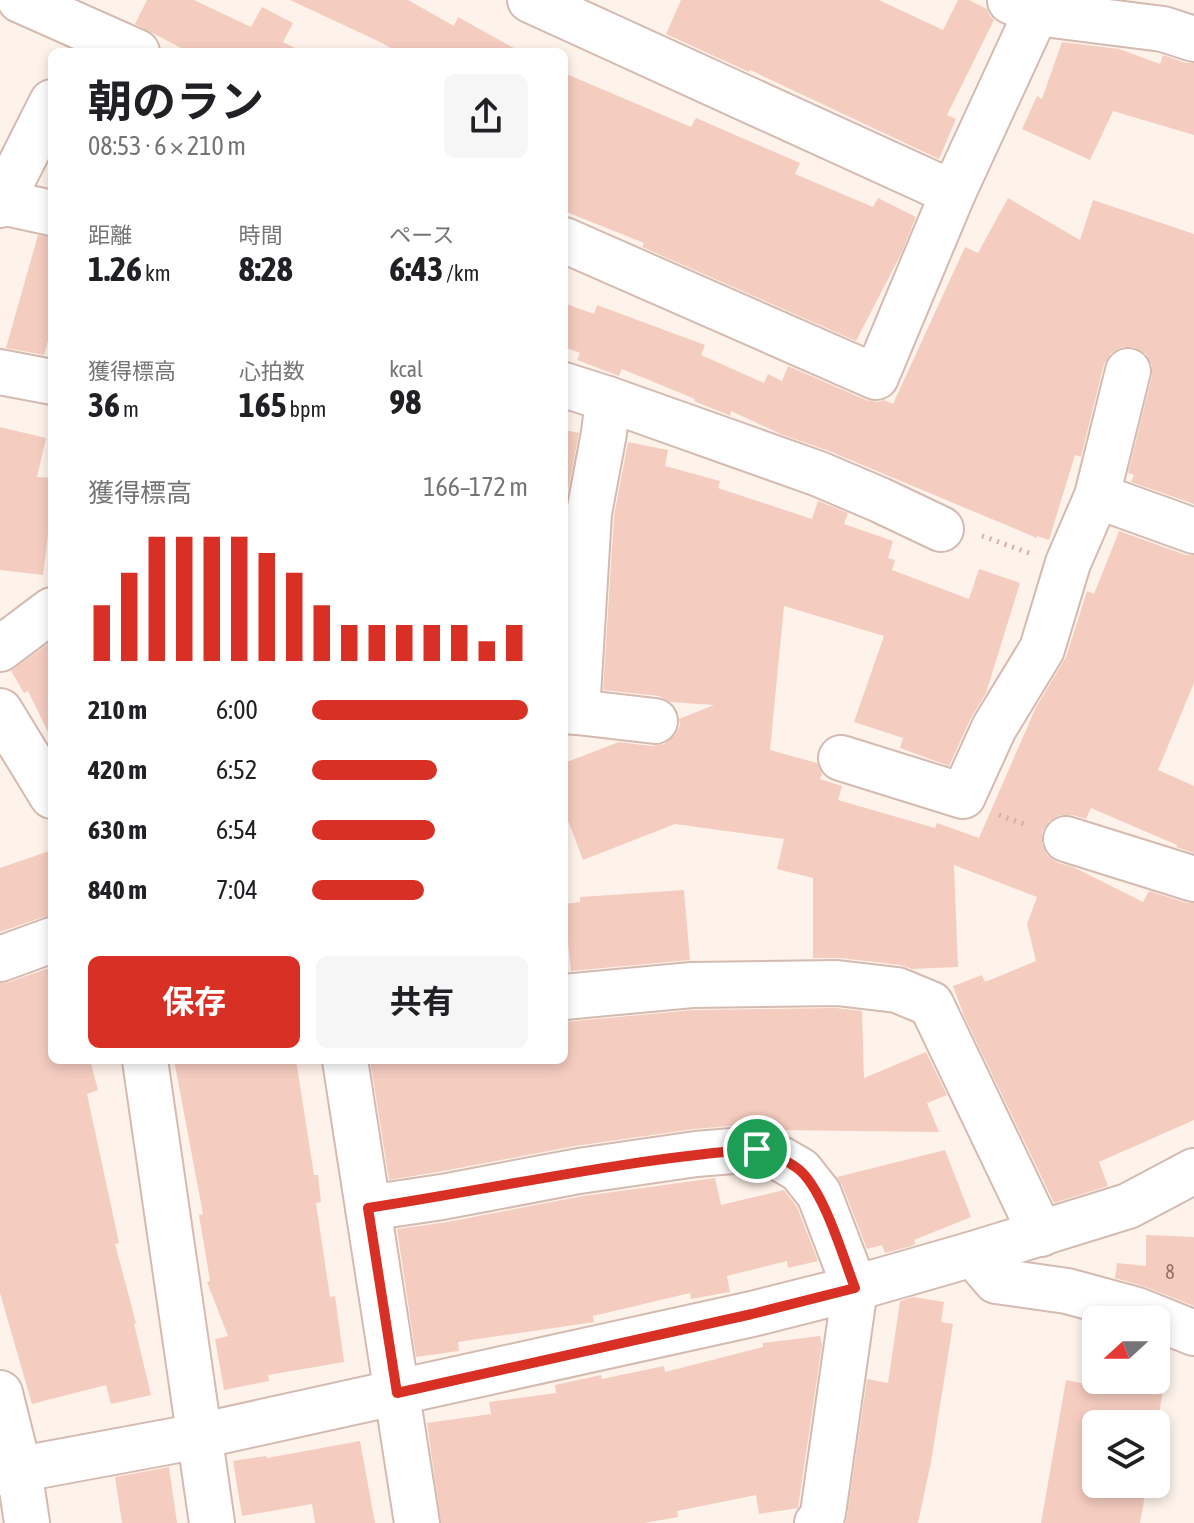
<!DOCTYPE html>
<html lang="ja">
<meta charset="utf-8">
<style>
:root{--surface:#fff;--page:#f6f6f6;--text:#202124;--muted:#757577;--accent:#d93025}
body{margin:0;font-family:"Asap Condensed","Noto Sans JP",sans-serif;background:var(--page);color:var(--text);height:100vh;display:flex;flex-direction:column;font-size:30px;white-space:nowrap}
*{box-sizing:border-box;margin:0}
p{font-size:26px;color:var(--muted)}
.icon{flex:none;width:44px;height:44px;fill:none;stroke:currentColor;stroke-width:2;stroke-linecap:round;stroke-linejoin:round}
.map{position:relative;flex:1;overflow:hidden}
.panel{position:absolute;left:48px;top:48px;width:520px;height:1016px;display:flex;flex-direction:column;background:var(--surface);border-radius:12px;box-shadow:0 4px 12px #0003}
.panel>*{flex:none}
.needle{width:52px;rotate:249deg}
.tools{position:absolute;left:1082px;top:1306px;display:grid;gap:16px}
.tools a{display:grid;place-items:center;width:88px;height:88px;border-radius:12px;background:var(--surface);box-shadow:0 4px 12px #0003;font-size:40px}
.pin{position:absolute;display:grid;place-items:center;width:68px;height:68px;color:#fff;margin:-34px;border:4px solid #fff;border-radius:50%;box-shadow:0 2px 8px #0007}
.round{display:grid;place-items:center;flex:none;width:84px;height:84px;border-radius:12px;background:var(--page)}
.overview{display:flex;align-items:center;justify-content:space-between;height:136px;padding:0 40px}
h1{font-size:44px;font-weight:700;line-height:60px}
.stats{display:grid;grid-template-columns:repeat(3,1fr);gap:12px;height:136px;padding:8px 40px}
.stats div{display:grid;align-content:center}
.stats b{font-size:34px;font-weight:700}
.stats small{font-size:22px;font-weight:400}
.stats p{font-size:22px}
.chart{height:224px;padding:16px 40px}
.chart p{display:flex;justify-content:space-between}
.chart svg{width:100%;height:144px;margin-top:8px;stroke:var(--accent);stroke-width:6}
.button{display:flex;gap:16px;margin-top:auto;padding:16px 40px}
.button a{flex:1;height:92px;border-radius:12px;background:var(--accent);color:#fff;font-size:32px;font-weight:700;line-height:92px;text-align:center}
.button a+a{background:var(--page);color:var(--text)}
ul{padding:0 40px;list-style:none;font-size:26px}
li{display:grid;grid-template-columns:128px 96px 1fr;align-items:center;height:60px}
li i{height:20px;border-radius:10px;background:var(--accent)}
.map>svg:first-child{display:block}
</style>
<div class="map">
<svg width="1194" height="1523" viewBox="0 0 1194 1523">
<rect width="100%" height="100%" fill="#fef3ea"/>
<g fill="#f5ccc0">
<polygon points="147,0 194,0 251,27 262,7 293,23 283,42 303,52 189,52 135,24"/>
<polygon points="290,0 408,0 454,26 458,17 521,52 398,52 380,42"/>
<polygon points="681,0 879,0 943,30 958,0 969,0 987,9 990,16 994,20 947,115 956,119 939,159 750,70 749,72 666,34"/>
<polygon points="1062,42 1119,49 1160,64 1163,55 1186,63 1194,63 1194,135 1113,111 1090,160 1022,129 1037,96 1042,99"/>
<polygon points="564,73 691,127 696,118 800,163 795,174 873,207 878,198 916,217 901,254 856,341 642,247 644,243 564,211"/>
<polygon points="1008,198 1080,240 1093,200 1194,234 1194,504 1131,482 1134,475 1128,473 1152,376 1152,365 1146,354 1133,347 1122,347 1111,353 1104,364 1081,457 1075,455 1049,540 1037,536 1037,538 829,451 783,435 731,411 730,416 726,414 694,401 695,399 622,369 619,376 577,360 580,353 564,347 564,303 594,314 597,305 705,345 701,355 764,383 768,374 782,381 788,366 866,400 878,402 884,400 893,404 965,247 978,253"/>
<polygon points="38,235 52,237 52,326 44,355 6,348"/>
<polygon points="0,427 46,438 37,477 52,478 52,518 50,518 43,575 0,570"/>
<polygon points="564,430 579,433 564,512"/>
<polygon points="628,442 668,450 665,466 720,481 718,488 812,519 818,501 848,513 844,524 893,541 888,558 895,560 892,570 969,599 979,569 1020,583 986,693 971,718 949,766 900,748 903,738 854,722 884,636 784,606 770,750 817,763 822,774 820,779 842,786 838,800 935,828 937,823 979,838 1036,707 1066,657 1087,591 1094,594 1119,531 1186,555 1194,555 1194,683 1158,770 1194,786 1194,853 1176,847 1177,845 1091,808 1086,819 1073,815 1060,815 1049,821 1042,832 1042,844 1047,855 1058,863 1073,867 1143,902 1149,891 1187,903 1194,903 1194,1120 1099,1162 1108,1186 1054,1203 965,1018 953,986 982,975 985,982 1036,961 1027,924 1037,897 954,865 958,967 912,969 900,965 840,958 813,958 813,878 777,869 784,839 675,824 583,860 564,810 564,763 619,742 652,746 664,744 675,735 680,725 679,719 714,705 671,702 658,696 603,690 614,516"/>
<polygon points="52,641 52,740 28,691 24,693 11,671"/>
<polygon points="52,850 52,916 43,917 0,932 0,868"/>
<polygon points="684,890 690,960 571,971 564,904 580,902 580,897"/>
<polygon points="52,967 52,1060 90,1060 98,1090 87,1094 119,1243 115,1244 136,1323 134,1324 151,1395 111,1404 106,1385 32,1404 0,1293 0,983 9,982"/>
<polygon points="836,1008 862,1011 864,1078 926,1052 947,1095 927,1103 939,1132 776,1130 755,1124 694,1129 575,1146 438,1172 389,1180 370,1060 564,1060 564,1022 693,1010"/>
<polygon points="174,1060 296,1060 314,1175 318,1175 321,1202 316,1203 330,1297 335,1296 344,1362 268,1375 269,1381 224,1390 215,1339 228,1336 207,1282 210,1281 199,1215 203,1214"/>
<polygon points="945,1150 971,1217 914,1240 915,1244 911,1246 885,1253 882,1245 867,1249 842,1185 837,1177"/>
<polygon points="715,1178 721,1205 784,1190 797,1207 818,1261 788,1268 787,1261 727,1276 730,1292 691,1299 690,1293 593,1316 594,1322 458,1342 459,1351 416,1357 397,1229 447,1222 583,1196"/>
<polygon points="1146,1235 1194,1237 1194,1306 1146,1287 1115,1278 1117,1263 1146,1266"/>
<polygon points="913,1297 944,1302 941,1322 953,1324 931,1462 918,1523 846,1523 867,1379 888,1383 900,1301"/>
<polygon points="820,1336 822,1345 798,1508 759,1514 756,1495 677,1511 678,1517 644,1523 441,1523 427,1423 491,1414 489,1402 556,1393 555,1385 601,1375 602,1379 664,1366 665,1372 763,1347 763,1343"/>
<polygon points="1066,1380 1095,1386 1096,1380 1165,1380 1157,1424 1096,1424 1096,1484 1147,1484 1140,1523 1041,1523"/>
<polygon points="360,1441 375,1523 315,1523 312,1504 242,1516 233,1461 266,1456 267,1458"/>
<polygon points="169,1467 177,1523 122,1523 115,1477"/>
</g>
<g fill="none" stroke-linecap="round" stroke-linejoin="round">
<g stroke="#d4bab1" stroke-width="48">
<g id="minor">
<polyline points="20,0 137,52"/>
<polyline points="530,0 953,193"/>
<polyline points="1010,1 1036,13 1163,29 1194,39"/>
<polyline points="1,202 52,213"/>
<polyline points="0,205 52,102"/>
<polyline points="564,240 876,377 953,193 1036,13 1039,0"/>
<polyline points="0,372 52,382"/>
<polyline points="564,385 608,399 819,474 880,500 941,529"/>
<polyline points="1097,496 1128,371"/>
<polyline points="0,649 52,610"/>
<polyline points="0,711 52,796"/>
<polyline points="564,711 577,712 589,513 604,433 608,399"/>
<polyline points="577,712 655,721"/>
<polyline points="841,758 963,796 994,728 1042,649 1068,563 1097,496 1194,531"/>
<polyline points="1066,839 1194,879"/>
<polyline points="0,959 52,940"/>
<polyline points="564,997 692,985 837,983 897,990 931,1004 1041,1234"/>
<polyline points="145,1060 212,1523"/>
<polyline points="345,1060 417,1523"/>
<polyline points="368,1208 442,1197 579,1171 696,1154 757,1149 779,1158 800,1170 819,1194 855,1288 823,1513 821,1520 817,1523"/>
<polyline points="973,1254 996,1281 1067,1291 1137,1310 1194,1333"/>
<polyline points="0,1393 19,1469 27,1523"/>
<polyline points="0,1473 199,1436 752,1314 855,1288 973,1254 1128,1206 1194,1171"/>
</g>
</g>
<g stroke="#dbaea2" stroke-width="5" stroke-dasharray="2 6" stroke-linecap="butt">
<polyline points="982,536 1029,553"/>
<polyline points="999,815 1027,825"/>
</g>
<use href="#minor" stroke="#fff" stroke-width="44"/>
</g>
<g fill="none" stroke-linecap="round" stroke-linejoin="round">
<g stroke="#fff" stroke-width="16">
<path id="route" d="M757 1149C771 1154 785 1159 797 1168 823 1187 843 1257 855 1288L752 1314 397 1393 368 1208C498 1188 626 1159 757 1149Z"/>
</g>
<use href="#route" stroke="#d93025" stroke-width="10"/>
</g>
<g text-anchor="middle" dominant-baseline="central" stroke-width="8" stroke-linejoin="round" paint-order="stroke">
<g font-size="20" fill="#9a7168">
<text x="1170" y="1271">8</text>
</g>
</g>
</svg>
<div class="tools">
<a><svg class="needle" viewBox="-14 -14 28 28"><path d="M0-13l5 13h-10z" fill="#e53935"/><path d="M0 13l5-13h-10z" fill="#757577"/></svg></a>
<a><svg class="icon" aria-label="layers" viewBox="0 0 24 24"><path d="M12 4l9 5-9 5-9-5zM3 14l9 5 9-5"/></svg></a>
</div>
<div class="pin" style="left:757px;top:1149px;background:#1e9e55"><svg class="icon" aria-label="arrive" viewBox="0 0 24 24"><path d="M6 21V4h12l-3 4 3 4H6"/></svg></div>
<section class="panel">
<div class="overview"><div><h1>朝のラン</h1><p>08:53 · 6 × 210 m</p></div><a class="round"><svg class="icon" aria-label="share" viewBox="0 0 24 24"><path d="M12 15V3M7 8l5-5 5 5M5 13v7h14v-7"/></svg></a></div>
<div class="stats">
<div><p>距離</p><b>1.26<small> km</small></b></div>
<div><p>時間</p><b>8:28</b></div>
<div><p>ペース</p><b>6:43<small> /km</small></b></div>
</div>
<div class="stats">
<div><p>獲得標高</p><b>36<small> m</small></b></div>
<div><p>心拍数</p><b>165<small> bpm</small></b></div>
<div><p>kcal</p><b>98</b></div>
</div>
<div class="chart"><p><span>獲得標高</span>166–172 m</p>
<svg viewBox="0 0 160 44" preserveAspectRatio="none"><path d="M5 44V27M15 44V17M25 44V6M35 44V6M45 44V6M55 44V6M65 44V11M75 44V17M85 44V27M95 44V33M105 44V33M115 44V33M125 44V33M135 44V33M145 44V38M155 44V33"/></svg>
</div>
<ul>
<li><b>210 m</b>6:00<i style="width:100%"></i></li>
<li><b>420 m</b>6:52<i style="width:58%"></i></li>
<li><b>630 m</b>6:54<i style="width:57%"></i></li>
<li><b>840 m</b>7:04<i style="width:52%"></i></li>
</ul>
<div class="button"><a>保存</a><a>共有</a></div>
</section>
</div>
